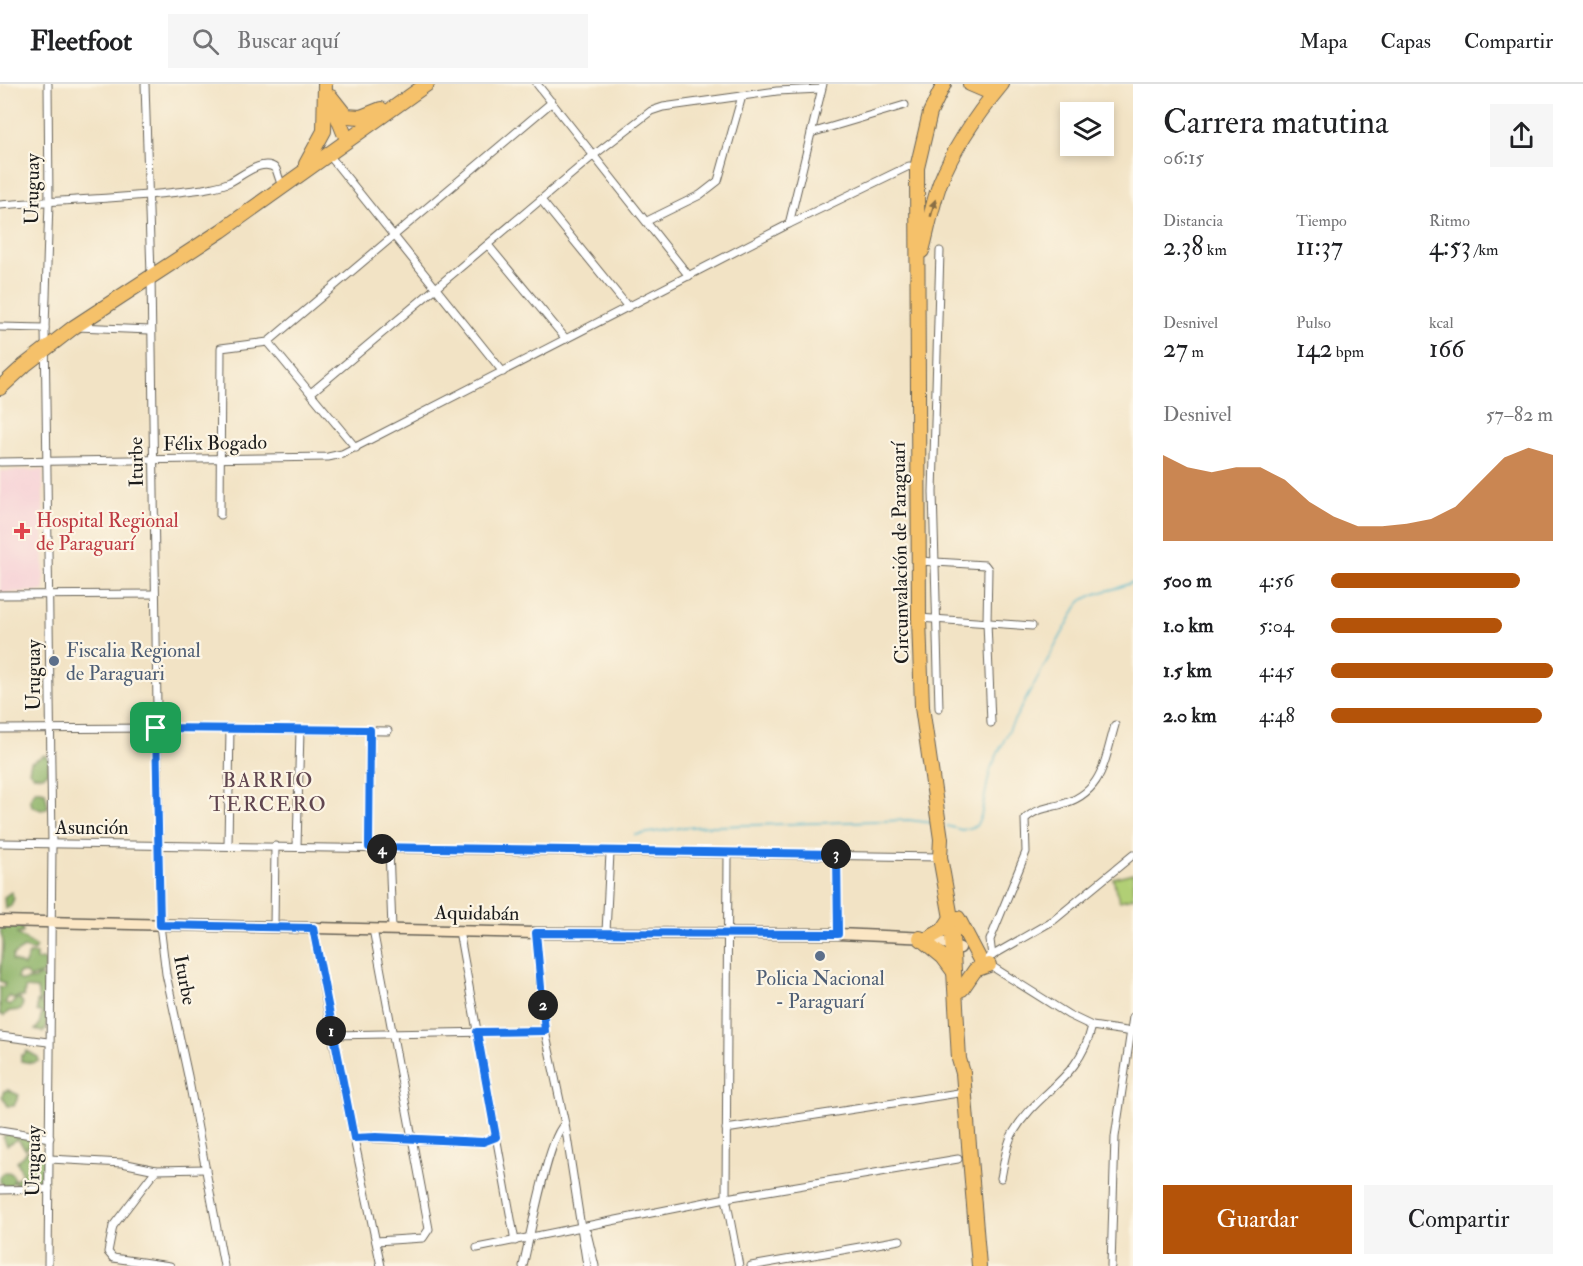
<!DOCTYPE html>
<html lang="es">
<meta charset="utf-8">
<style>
:root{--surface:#fff;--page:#f6f6f6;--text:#202124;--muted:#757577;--line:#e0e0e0;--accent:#b45309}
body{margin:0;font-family:"IM FELL Double Pica",serif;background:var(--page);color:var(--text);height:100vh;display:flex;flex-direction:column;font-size:22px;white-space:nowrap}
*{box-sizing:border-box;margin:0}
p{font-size:20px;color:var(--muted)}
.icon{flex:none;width:33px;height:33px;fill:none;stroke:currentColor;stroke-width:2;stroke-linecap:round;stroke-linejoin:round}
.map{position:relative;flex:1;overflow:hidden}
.panel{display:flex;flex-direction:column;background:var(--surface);width:450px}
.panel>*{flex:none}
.controls{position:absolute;left:1060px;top:18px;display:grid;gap:12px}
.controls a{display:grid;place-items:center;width:54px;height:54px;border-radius:0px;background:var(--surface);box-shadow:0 3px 9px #0003;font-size:30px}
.pin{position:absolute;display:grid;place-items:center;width:51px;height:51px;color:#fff;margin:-26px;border-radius:12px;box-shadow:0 3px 9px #0006}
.km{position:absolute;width:30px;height:30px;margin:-15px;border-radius:50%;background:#222;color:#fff;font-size:16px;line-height:30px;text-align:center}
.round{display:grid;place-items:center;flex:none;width:63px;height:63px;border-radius:0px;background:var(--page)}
.head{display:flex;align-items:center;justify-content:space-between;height:102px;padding:0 30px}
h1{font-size:33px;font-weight:600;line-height:45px}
.metrics{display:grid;grid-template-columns:repeat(3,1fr);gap:9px;height:102px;padding:6px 30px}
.metrics div{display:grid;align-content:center}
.metrics b{font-size:26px;font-weight:600}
.metrics small{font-size:16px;font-weight:400}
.metrics p{font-size:16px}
.chart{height:168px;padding:12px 30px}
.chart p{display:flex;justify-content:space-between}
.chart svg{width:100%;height:108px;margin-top:6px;fill:var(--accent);opacity:.7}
.button{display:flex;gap:12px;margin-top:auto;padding:12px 30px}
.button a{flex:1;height:69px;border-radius:0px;background:var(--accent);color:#fff;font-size:24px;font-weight:600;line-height:69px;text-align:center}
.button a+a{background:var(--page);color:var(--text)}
ul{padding:0 30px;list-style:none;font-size:20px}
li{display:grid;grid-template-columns:96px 72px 1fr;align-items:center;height:45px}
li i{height:15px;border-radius:8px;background:var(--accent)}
header{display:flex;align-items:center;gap:36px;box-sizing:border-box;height:84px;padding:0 30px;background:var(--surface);border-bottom:2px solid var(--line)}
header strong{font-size:28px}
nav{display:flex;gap:33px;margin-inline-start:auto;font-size:21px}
.search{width:420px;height:54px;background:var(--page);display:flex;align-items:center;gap:15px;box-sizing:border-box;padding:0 21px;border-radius:0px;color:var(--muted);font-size:22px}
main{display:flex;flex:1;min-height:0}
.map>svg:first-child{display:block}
</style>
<header>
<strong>Fleetfoot</strong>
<div class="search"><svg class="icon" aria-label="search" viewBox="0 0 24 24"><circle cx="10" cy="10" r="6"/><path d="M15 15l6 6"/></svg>Buscar aquí</div>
<nav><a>Mapa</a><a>Capas</a><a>Compartir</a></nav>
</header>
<main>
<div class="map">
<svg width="1133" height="1182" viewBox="0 0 1133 1182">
<rect width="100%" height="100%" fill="#fcf5e5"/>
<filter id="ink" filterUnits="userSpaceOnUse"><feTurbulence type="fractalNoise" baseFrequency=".0167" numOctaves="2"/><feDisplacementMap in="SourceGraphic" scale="12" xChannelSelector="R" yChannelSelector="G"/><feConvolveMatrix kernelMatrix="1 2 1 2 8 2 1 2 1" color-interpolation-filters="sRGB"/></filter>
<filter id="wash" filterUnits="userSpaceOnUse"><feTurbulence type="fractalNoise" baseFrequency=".008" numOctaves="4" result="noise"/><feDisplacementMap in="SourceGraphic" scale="24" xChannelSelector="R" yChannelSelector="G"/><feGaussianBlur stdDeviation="1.35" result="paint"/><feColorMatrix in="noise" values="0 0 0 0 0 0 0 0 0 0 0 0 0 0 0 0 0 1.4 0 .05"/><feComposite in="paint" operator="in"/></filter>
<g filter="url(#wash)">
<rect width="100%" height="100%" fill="#f2e3c5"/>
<polygon fill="#f6cfd5" points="43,386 44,507 0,509 0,387"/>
<polygon fill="#b1cf75" stroke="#667648" stroke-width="1.5" points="1133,789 1133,814 1119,817 1113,794"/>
<g fill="#8cb266" stroke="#546741" stroke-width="1.5">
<polygon points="45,671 49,676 47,689 43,692 33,691 29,687 31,678"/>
<polygon points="36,706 45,708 48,722 46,725 41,726 32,722 30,715"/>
<polygon points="11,808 14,814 11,822 5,825 4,813"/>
<path d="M7 841 22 843 23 849 17 850 36 863 34 867 24 864 13 871 12 876 24 882 29 870H36V876L43 875 46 878 44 889 30 894 25 889H19L17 894 21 897 35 895 39 891 46 896V916L39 918 37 905 25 904 24 913H17L14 915 9 912 5 919 10 922 16 915H20L23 919 21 926 9 927 4 932 0 930V903H4L5 899 0 897C0 883 3 872 3 859 3 854 0 851 1 845Z"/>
<polygon points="37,918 41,919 47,927 46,945 43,948 35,946 39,941 42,929 37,927"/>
<polygon points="27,967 38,973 39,977 32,979 21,977 21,971 24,971"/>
<polygon points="8,1006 19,1011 14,1022 8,1022 2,1012 4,1007"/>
<polygon points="7,1050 40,1055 42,1056 40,1059 31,1057 26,1066 16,1053 15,1057 7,1061 3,1053"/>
<polygon points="28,1067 44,1068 44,1093 41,1098 33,1094 30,1097 15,1101 15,1097 22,1089 17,1077"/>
<circle cx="7" cy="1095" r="7"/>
</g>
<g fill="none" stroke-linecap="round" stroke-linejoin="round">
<g stroke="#4ab3c9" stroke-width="1.5">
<path d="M947 742 962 746 976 742 981 732 990 686 1011 642 1079 519C1096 506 1115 507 1133 498"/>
<polyline points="635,751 686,743 909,736 933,739"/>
</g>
</g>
</g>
<g filter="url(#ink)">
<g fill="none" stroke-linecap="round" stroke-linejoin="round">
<g stroke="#676257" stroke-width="9">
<g id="street">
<polyline points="145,0 151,191 160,841 166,890 188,992 224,1182"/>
<polyline points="537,0 689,192"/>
<polyline points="742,12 777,7 821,5"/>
<polyline points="811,49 905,21"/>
<polyline points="329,71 503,288"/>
<polyline points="541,116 628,223"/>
<path d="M0 121C68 116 136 114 203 105 212 103 222 102 230 98 242 92 263 73 276 85L280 97"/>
<polyline points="789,140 823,0"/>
<polyline points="488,161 566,255"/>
<polyline points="0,243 45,244"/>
<polyline points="77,243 150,246"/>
<polyline points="268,258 552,18"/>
<polyline points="312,308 594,71 651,27 663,23 742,12 718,97 700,111 647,137"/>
<polyline points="0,378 328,373 342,370 789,140 909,82 917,84"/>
<polyline points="220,431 221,264 268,258 356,364"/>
<polyline points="919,477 985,481 988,485 987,538 991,639"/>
<polyline points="0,511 155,510"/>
<polyline points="919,534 1032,542"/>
<polyline points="939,624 933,408 940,167"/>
<polyline points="0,645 156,644 388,647"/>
<polyline points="0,759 940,773"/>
<polyline points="228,761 230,644"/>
<polyline points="297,763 300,646"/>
<polyline points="369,763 370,647"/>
<polyline points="389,765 392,845"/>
<polyline points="728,770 726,1114 739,1182"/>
<polyline points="837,770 838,850"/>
<polyline points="274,843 275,762"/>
<polyline points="313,844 332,951 381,1182"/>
<polyline points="373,845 429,1145 423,1154 376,1157"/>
<polyline points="459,847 515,1157"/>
<polyline points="606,848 610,769"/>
<polyline points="536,849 545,947 565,1040 587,1182"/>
<path d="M992 872 990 856 1026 768 1025 735C1034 726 1047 724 1059 721 1103 710 1104 678 1115 641"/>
<polyline points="988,874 1054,836 1133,771"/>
<polyline points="988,880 1069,931 1092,942 1133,948"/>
<polyline points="332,951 545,947"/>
<polyline points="0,952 48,958"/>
<polyline points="726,1045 965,1008"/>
<polyline points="0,1046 50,1054"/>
<polyline points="354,1054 483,1058 496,1053"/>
<polyline points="50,1075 122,1079 156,1086 206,1085"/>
<polyline points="156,1086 113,1142 108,1168 113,1174 170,1182"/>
<path d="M1001 1094C1004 1080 1006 1061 1013 1049 1038 1006 1079 997 1092 942"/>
<polyline points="0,1106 49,1105"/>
<polyline points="584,1146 587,1149 595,1182"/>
<polyline points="477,1164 726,1114 958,1075"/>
<polyline points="48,1182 52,759 45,244 49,118 48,0"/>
<path d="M523 1182C529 1158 549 1049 565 1040"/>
<polyline points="751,1182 900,1156"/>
<polyline points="1111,1182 1115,1053 1133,933"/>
</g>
</g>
<g stroke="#676257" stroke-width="13">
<polyline id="secondary" points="0,837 536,849 838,850 929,854 960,864"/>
</g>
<g stroke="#676257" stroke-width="16">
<g id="highway">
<polyline points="944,0 930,29 917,84 919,534 922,623 941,755 940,773 951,834 959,975 963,989 979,1182"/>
<polyline points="970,0 984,6 999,0"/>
<polyline points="331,13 346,32 361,33 381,25"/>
<polyline points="333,22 344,49"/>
<polyline points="306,80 324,47 325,0"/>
<path d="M922 167C928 145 932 121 940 99 954 63 977 30 1002 0"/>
<polyline points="0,304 25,281 74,243 221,147 427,0"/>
<polyline points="958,834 979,874"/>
<polyline points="920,854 943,873 954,888"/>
<polyline points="929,854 943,846 951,834"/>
<polyline points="962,905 975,886 989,881"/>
</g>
</g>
<use href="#street" stroke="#fff" stroke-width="7"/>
<use href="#secondary" stroke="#fbe6c4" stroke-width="10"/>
<use href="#highway" stroke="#f5c16b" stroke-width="14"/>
</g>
<defs><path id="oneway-solid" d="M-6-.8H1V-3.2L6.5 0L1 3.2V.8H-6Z" transform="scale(1.5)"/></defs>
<use fill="#886e44" href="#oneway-solid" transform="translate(933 124) rotate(-75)"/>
</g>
<g fill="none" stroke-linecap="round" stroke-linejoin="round" filter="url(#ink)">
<g stroke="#fff" stroke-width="12">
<polygon id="route" points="156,644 370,646 369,763 837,770 838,850 536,849 545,947 477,948 496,1053 483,1058 376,1053 354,1054 313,844 160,841"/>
</g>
<use href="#route" stroke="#1a73e8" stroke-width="8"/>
</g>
<path fill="#e0444e" stroke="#fcf5e5" stroke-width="2" d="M19 438h6v6h6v6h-6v6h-6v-6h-6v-6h6z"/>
<g fill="#5c6f8a" stroke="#fcf5e5" stroke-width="2">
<circle cx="54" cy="577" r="6"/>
<circle cx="820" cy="872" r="6"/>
</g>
<g text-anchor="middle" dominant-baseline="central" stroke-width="4.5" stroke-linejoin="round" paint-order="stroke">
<g font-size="20" fill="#1c1c1c" stroke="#fcf5e5">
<text transform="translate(32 105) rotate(-89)">Uruguay</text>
<text transform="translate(215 359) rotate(-1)">Félix Bogado</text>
<text transform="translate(136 378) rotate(-91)">Iturbe</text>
<text transform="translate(900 469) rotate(-91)">Circunvalación de Paraguarí</text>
<text transform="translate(33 591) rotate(-90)">Uruguay</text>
<text x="92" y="743">Asunción</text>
<text transform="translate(477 829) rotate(1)">Aquidabán</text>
<text transform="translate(185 896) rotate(79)">Iturbe</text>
<text transform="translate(33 1077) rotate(-89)">Uruguay</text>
</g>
<g font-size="20" fill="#be3a42" stroke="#fcf5e5" text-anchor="start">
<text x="36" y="436">Hospital Regional<tspan x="36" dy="23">de Paraguarí</tspan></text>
</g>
<g font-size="20" fill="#4e5e75" stroke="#fcf5e5" text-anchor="start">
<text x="66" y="566">Fiscalia Regional<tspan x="66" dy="23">de Paraguari</tspan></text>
<text x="820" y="894" text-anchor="middle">Policia Nacional<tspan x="820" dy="23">- Paraguarí</tspan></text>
</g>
<g font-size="21" letter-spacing="1.5" fill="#614650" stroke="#fcf5e5">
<text x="268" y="696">BARRIO<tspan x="268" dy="24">TERCERO</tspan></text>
</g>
</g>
</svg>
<div class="controls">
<a><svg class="icon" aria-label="layers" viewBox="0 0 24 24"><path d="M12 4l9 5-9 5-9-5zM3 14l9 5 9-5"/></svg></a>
</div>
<div class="pin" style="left:156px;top:644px;background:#1e9e55"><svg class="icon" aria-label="arrive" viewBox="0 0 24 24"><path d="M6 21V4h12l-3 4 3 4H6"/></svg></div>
<b class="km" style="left:331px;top:947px">1</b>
<b class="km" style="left:543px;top:921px">2</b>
<b class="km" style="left:836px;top:770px">3</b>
<b class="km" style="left:382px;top:765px">4</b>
</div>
<section class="panel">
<div class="head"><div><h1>Carrera matutina</h1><p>06:15</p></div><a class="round"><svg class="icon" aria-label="share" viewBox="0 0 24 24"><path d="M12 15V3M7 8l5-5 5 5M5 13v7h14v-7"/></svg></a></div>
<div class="metrics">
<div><p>Distancia</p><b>2.38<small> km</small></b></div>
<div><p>Tiempo</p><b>11:37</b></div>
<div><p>Ritmo</p><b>4:53<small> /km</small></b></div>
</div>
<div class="metrics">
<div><p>Desnivel</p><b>27<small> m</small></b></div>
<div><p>Pulso</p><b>142<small> bpm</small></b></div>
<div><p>kcal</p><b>166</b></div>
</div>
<div class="chart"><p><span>Desnivel</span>57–82 m</p>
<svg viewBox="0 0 160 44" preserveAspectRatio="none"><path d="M0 44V9L10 14L20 16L30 14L40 14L50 19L60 28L70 34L80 38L90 38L100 37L110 35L120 30L130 20L140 10L150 6L160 9V44z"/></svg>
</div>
<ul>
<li><b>500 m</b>4:56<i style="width:85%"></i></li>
<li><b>1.0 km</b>5:04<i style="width:77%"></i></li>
<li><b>1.5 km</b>4:45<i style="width:100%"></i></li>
<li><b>2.0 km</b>4:48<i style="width:95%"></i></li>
</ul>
<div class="button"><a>Guardar</a><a>Compartir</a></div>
</section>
</main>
